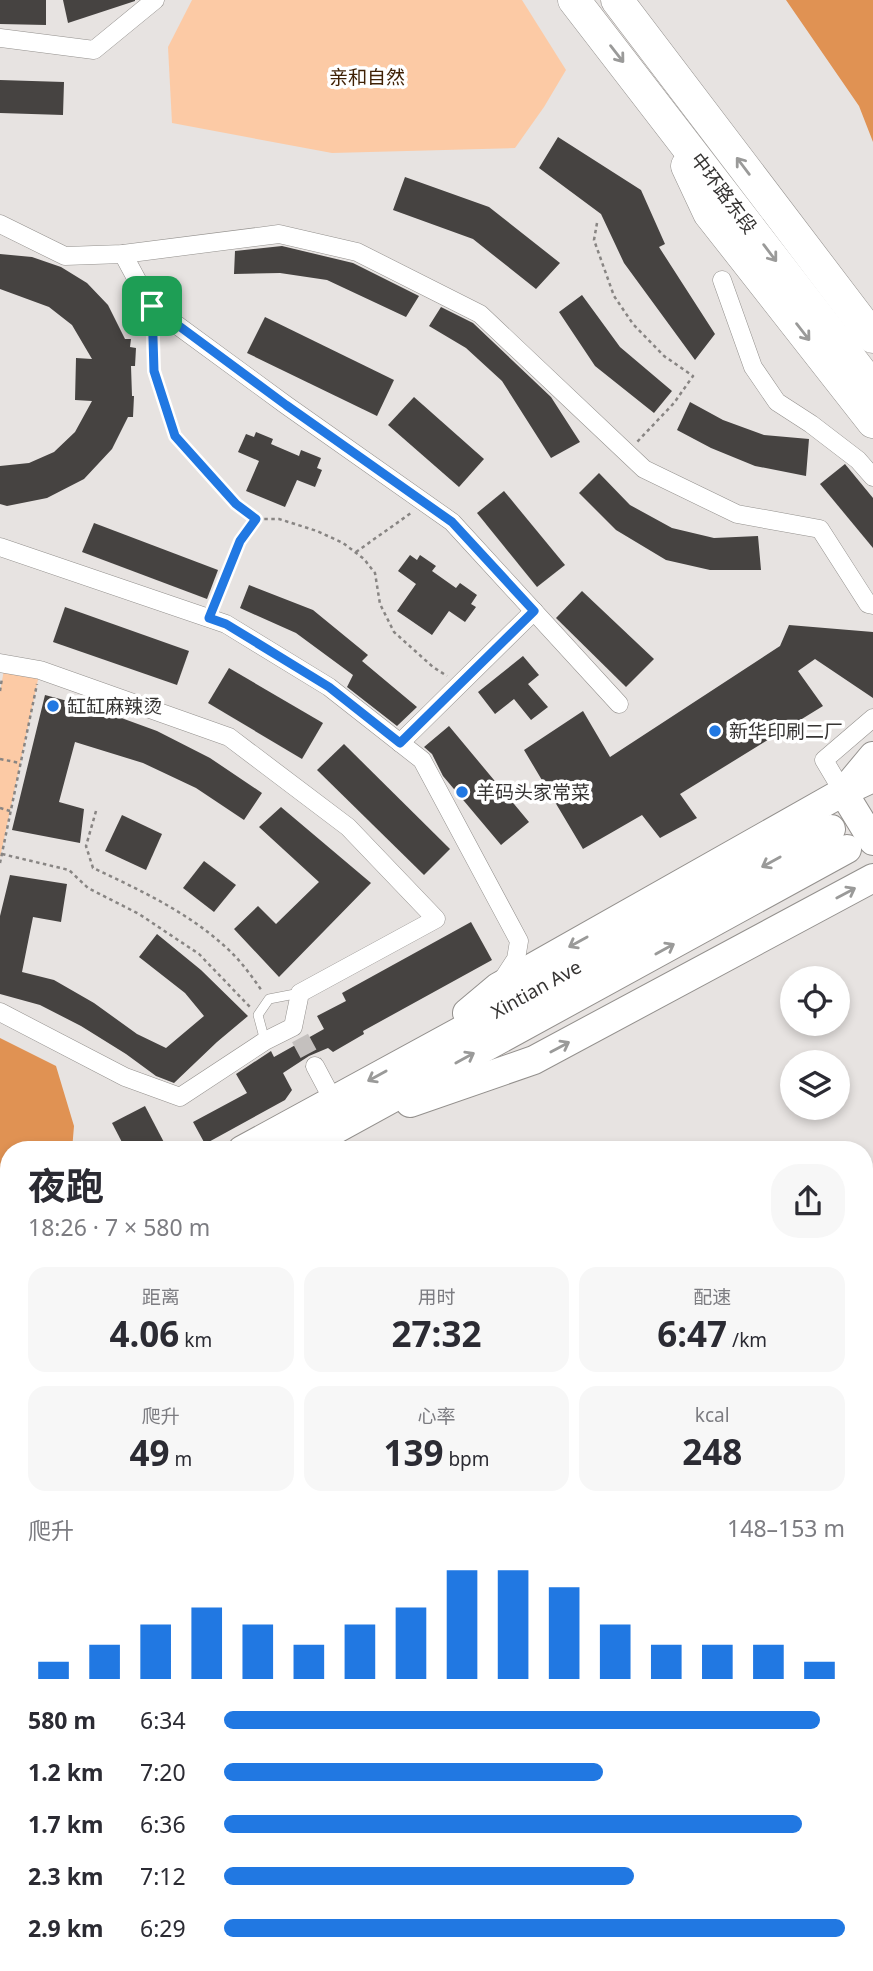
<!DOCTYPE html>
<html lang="zh">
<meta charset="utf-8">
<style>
:root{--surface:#fff;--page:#f7f7f7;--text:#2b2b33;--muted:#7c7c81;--accent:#2178e2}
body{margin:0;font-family:"Noto Sans","Noto Sans SC",sans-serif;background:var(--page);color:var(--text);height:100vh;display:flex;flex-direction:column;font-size:26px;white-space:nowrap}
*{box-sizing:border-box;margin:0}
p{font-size:23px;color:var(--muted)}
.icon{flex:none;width:38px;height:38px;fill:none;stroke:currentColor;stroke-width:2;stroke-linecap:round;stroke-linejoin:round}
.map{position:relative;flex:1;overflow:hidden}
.details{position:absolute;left:0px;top:1141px;width:873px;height:831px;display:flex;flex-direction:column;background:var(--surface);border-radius:28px 28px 0 0;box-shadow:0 4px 10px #0003}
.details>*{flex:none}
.tools{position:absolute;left:780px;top:966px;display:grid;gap:14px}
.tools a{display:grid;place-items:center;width:70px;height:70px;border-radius:50%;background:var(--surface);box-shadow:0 4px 10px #0003;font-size:35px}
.pin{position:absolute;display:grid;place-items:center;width:60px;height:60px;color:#fff;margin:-30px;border-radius:14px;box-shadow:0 4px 10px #0006}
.round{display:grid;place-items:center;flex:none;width:74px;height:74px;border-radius:28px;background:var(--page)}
.summary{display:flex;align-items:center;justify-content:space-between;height:119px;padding:0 28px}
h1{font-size:38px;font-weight:700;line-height:52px}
.metrics{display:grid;grid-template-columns:repeat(3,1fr);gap:10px;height:119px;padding:7px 28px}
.metrics div{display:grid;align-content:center;border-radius:18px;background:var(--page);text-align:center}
.metrics b{font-size:35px;font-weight:700}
.metrics small{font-size:19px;font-weight:400}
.metrics p{font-size:19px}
.chart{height:196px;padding:14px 28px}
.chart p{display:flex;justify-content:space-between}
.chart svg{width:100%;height:126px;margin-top:7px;stroke:var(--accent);stroke-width:6}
ul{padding:0 28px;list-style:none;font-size:23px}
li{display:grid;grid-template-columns:112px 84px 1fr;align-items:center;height:52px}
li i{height:18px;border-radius:9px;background:var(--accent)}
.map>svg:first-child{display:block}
</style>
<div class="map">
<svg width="873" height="1971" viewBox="0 0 873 1971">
<rect width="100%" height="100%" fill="#e7e3e1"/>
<g fill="#fccaa5">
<polygon points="192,0 522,0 566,70 544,107 515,148 332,153 172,123 168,47"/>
<polygon points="5,664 40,670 0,858 0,692"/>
</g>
<g fill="#e09253">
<polygon points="786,0 873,0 873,142 859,106"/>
<polygon points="0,1038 56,1066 74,1126 72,1150 9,1150 9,1268 0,1273"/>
<polygon points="865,1598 873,1601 873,1971 284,1971 289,1964 864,1964"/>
<polygon points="0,1654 9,1655 9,1764 0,1768"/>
<polygon points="0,1866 9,1883 9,1964 220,1964 224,1971 0,1971"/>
</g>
<g fill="#464341">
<polygon points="0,0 46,0 46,25 0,24"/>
<polygon points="63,0 135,0 135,1 68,23"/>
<polygon points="0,80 64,82 63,115 0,113"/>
<polygon points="558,137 641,190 665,244 659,247 715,334 695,360 624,263 601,214 539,168"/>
<polygon points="405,177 489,207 560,263 536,289 473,239 393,210"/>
<polygon points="282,246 353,263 419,296 406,317 327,280 280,273 234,274 235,251"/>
<polygon points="0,254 32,257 61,267 87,283 108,305 125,339 131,339 130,347 136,348 135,366 131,366 132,396 134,396 133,417 128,417 112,449 84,479 47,498 7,506 0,504 0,466 29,463 54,452 75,432 92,401 75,400 76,358 92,359 72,325 49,307 0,289"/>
<polygon points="582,295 620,347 672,391 654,413 595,366 559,312"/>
<polygon points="441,307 473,323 551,397 580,442 551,458 502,381 466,348 429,326"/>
<polygon points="265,317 394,380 377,416 247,353"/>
<polygon points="414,397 484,459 459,487 388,425"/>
<polygon points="690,402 723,420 764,435 809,439 806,476 755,466 711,448 677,430"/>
<polygon points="256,432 273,439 271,444 299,456 301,450 321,458 317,468 322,470 315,487 297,480 285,507 246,491 259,461 238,452 246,434 254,437"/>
<polygon points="845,464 873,498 873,548 820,484"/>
<polygon points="599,473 630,505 672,528 714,538 758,536 761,570 710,570 666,560 616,530 579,493"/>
<polygon points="504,491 565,565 537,587 477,513"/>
<polygon points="94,523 218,570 207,599 82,552"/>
<polygon points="410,555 417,560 420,555 436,566 432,571 456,588 460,583 477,595 471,604 476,607 465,622 449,611 432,635 397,611 416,584 398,571"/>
<polygon points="249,585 313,610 368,655 362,661 417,707 397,726 347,687 353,675 296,633 240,608"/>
<polygon points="582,591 654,659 626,687 556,618"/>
<polygon points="65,607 189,651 177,685 53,642"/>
<polygon points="789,625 873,632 873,698 815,659 798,671 823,706 680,794 697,818 660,838 642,815 583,849 524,750 583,711 610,757 780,646"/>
<polygon points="523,656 539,675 528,684 548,707 531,720 514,699 495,714 478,692"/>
<polygon points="229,668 323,723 302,759 208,703"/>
<polygon points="45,695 94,708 157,731 210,758 262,793 244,820 196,788 143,763 75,742 59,802 84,809 80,843 12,830"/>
<polygon points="449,726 529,822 501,845 443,776 432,754 424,747"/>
<polygon points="344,744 450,849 424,875 317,770"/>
<polygon points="281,807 371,883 279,977 234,929 258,906 276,924 319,882 259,827"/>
<polygon points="122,815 162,834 146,870 105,851"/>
<polygon points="204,861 236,885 214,912 183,888"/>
<polygon points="10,875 67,884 61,922 33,917 22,972 54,980 94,1003 137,1034 166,1048 204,1016 185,993 139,957 157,934 201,970 248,1016 217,1042 174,1083 156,1076 126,1054 81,1026 40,1005 0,994 0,916"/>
<polygon points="471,922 492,960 363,1031 364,1034 333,1052 328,1048 309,1056 283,1073 292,1090 285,1100 205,1144 193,1122 247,1093 236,1074 271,1051 274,1057 324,1029 317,1016 346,1001 342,993"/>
<polygon points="145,1106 168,1150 126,1150 112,1123"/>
</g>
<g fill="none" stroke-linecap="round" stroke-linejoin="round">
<polyline stroke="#c4c0be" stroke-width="18" stroke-dasharray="18 9" stroke-linecap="butt" points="300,1038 315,1066"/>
<g stroke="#93908d" stroke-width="10">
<g id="lane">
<polyline points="265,1041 258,1015 269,999 300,993"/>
<polyline points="0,1509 9,1506"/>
<polyline points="0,1576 9,1576"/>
</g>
</g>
<g stroke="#93908d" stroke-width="19">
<g id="street">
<polyline points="0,38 94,50 155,0"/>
<polyline points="0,224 65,256 123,254 279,234 357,252 480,314 644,469 737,514 820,529 868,604 873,605"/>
<polyline points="123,254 151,306 286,405 452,522 619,704"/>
<polyline points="722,280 753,367 777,402 811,424 858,460 873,477"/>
<polyline points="0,547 226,624 329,687 422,760 519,941 516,959 501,982"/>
<polyline points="0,663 40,670 229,737 348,827 436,919 300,993 293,1027 265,1041 180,1097 125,1077 0,1012"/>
<polyline points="400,743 534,611"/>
<polyline points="843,792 824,760 873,718"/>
<polyline points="315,1066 333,1100"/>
<polyline points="864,1505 873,1506"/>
</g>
</g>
<g stroke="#93908d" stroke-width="30">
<g id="primary">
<polyline points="873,756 843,792 873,841"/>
<polyline points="467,1013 498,987 843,792 873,778"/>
<polyline points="410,1103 534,1060 873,878"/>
<polyline points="242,1150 831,829"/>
<polyline points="298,1150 847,849"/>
<polyline points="0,1291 9,1285"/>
<polyline points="0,1327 9,1322"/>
</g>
</g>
<g stroke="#93908d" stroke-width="33">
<g id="highway">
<polyline points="574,0 873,388"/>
<polyline points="617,0 873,337"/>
<polyline points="687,166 709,213 873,422"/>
</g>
</g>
<g stroke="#888583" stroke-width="2.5" stroke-dasharray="3.5 3.5" stroke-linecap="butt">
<polyline points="597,223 594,240 614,296 633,324 664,356 693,376 674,403 637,442"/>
<polyline points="152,326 154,371 175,436 236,504 256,519 279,519 317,531 343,543 364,559 375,573 380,604 394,632 433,667 447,676"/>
<polyline points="356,552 411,513"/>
<polyline points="215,604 240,541 256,519"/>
<polyline points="0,691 2,678"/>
<polyline points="0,759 20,763"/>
<polyline points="0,808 10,811"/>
<path d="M96 811 86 846 93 868C142 891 192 914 232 953 243 964 253 978 262 991"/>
<polyline points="2,854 69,870 88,888 139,914 199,954 250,1007"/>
<polyline points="0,863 37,684"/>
</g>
<use href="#lane" stroke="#fff" stroke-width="9"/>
<use href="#street" stroke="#fff" stroke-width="18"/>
<use href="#primary" stroke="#fff" stroke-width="28"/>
<use href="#highway" stroke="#fff" stroke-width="32"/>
</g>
<defs><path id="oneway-shaft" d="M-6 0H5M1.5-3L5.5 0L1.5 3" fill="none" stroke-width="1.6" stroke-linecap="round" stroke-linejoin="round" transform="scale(1.75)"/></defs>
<g stroke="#9a9a99">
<use href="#oneway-shaft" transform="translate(617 54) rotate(52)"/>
<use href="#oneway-shaft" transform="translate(743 166) rotate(-127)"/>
<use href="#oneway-shaft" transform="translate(770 253) rotate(53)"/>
<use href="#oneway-shaft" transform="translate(803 332) rotate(52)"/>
<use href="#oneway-shaft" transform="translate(771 862) rotate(151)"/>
<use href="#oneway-shaft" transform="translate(846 893) rotate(-28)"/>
<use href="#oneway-shaft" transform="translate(578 942) rotate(151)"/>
<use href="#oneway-shaft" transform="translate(665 949) rotate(-29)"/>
<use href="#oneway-shaft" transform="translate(560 1047) rotate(-28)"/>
<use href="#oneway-shaft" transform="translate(465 1058) rotate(-29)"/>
<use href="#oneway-shaft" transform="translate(377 1076) rotate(151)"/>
</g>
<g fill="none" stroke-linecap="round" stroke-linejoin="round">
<g stroke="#fff" stroke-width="14">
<polygon id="route" points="152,306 286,405 452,522 534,611 400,743 329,687 226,624 209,618 240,541 256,519 236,504 175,436 154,371"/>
</g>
<use href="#route" stroke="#2178e2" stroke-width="9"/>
</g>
<g fill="#2178e2" stroke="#fff" stroke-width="2.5">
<circle cx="53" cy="706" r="7"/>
<circle cx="715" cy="731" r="7"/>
<circle cx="462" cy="792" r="7"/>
</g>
<g text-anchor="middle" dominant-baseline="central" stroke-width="7" stroke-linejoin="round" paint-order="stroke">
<g font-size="19" fill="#402206" stroke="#fff">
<text x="367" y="77">亲和自然</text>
</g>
<g font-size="19" fill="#363433" stroke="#fff">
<text transform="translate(724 193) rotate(53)">中环路东段</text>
<text transform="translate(536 989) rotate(-29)">Xintian Ave</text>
</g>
<g font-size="19" fill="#363433" stroke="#fff" text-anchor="start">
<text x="67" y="706">缸缸麻辣烫</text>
<text x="729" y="731">新华印刷二厂</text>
<text x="476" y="792">羊码头家常菜</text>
</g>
</g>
</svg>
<div class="tools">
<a><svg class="icon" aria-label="locate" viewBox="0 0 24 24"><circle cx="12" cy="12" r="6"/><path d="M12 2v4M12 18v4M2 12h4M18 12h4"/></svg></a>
<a><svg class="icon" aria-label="layers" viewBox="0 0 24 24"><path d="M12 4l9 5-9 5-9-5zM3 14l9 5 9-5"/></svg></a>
</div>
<div class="pin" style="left:152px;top:306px;background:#1e9e55"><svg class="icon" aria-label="arrive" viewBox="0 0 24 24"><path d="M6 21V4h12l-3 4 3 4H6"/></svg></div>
<section class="details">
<div class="summary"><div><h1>夜跑</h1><p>18:26 · 7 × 580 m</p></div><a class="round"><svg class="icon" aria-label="share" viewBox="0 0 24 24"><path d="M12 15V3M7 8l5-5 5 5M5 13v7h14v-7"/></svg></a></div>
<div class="metrics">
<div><p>距离</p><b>4.06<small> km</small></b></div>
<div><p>用时</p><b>27:32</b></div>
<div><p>配速</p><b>6:47<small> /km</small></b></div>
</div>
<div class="metrics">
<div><p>爬升</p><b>49<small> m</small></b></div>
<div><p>心率</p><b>139<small> bpm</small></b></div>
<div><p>kcal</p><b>248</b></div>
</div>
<div class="chart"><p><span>爬升</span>148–153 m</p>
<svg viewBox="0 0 160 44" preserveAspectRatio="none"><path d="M5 44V38M15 44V32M25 44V25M35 44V19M45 44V25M55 44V32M65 44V25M75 44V19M85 44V6M95 44V6M105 44V12M115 44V25M125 44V32M135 44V32M145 44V32M155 44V38"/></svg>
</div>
<ul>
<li><b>580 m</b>6:34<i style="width:96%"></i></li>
<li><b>1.2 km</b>7:20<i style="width:61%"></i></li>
<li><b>1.7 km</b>6:36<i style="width:93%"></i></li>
<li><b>2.3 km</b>7:12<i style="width:66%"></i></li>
<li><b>2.9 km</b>6:29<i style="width:100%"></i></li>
</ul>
</section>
</div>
